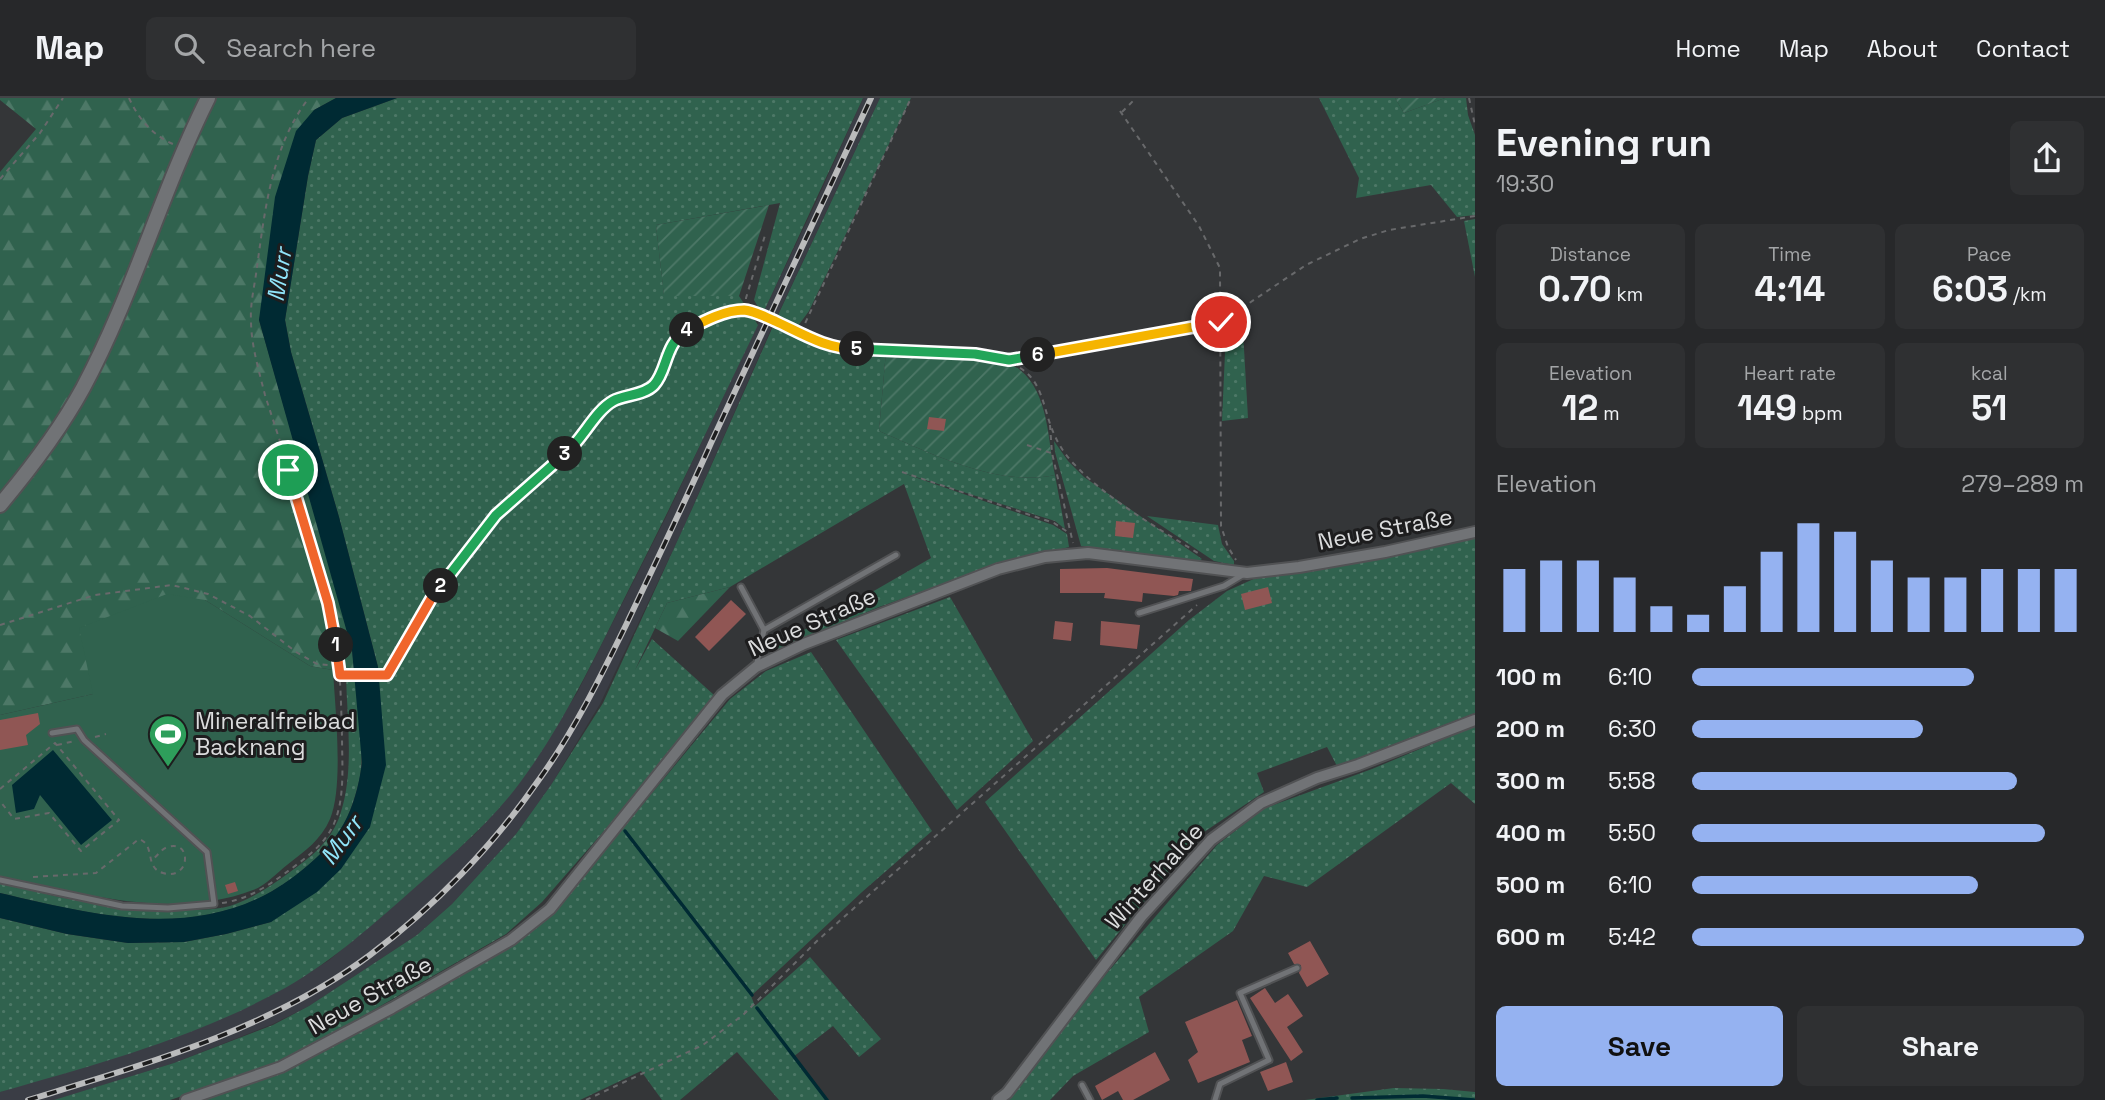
<!DOCTYPE html>
<meta charset="utf-8">
<style>
:root{--surface:#27282a;--page:#2f3032;--text:#f1f3f6;--muted:#a4a6a8;--line:#434447;--accent:#95b2f1}
body{margin:0;font-family:"Space Grotesk",sans-serif;background:var(--page);color:var(--text);height:100vh;display:flex;flex-direction:column;font-size:26px;white-space:nowrap}
*{box-sizing:border-box;margin:0}
p{font-size:23px;color:var(--muted)}
.icon{flex:none;width:38px;height:38px;fill:none;stroke:currentColor;stroke-width:2;stroke-linecap:round;stroke-linejoin:round}
.map{position:relative;flex:1;overflow:hidden}
.panel{display:flex;flex-direction:column;background:var(--surface);width:630px}
.panel>*{flex:none}
.pin{position:absolute;display:grid;place-items:center;width:60px;height:60px;color:#fff;margin:-30px;border:4px solid #fff;border-radius:50%;box-shadow:0 2px 7px #0007}
.km{position:absolute;width:35px;height:35px;margin:-18px;border-radius:50%;background:#222;color:#fff;font-size:19px;line-height:35px;text-align:center}
.round{display:grid;place-items:center;flex:none;width:74px;height:74px;border-radius:10px;background:var(--page)}
.head{display:flex;align-items:center;justify-content:space-between;height:119px;padding:0 21px}
h1{font-size:38px;font-weight:600;line-height:52px}
.metrics{display:grid;grid-template-columns:repeat(3,1fr);gap:10px;height:119px;padding:7px 21px}
.metrics div{display:grid;align-content:center;border-radius:10px;background:var(--page);text-align:center}
.metrics b{font-size:35px;font-weight:600}
.metrics small{font-size:19px;font-weight:400}
.metrics p{font-size:19px}
.chart{height:196px;padding:14px 21px}
.chart p{display:flex;justify-content:space-between}
.chart svg{width:100%;height:126px;margin-top:7px;stroke:var(--accent);stroke-width:6}
.primary-button{display:flex;gap:14px;margin-top:auto;padding:14px 21px}
.primary-button a{flex:1;height:80px;border-radius:10px;background:var(--accent);color:#111;font-size:28px;font-weight:600;line-height:80px;text-align:center}
.primary-button a+a{background:var(--page);color:var(--text)}
ul{padding:0 21px;list-style:none;font-size:23px}
li{display:grid;grid-template-columns:112px 84px 1fr;align-items:center;height:52px}
li i{height:18px;border-radius:9px;background:var(--accent)}
header{display:flex;align-items:center;gap:42px;box-sizing:border-box;height:98px;padding:0 35px;background:var(--surface);border-bottom:2px solid var(--line)}
header strong{font-size:33px}
nav{display:flex;gap:38px;margin-inline-start:auto;font-size:24px}
.search{width:490px;height:63px;background:var(--page);display:flex;align-items:center;gap:18px;box-sizing:border-box;padding:0 24px;border-radius:10px;color:var(--muted);font-size:26px}
main{display:flex;flex:1;min-height:0}
.map>svg:first-child{display:block}
</style>
<header>
<strong>Map</strong>
<div class="search"><svg class="icon" aria-label="search" viewBox="0 0 24 24"><circle cx="10" cy="10" r="6"/><path d="M15 15l6 6"/></svg>Search here</div>
<nav><a>Home</a><a>Map</a><a>About</a><a>Contact</a></nav>
</header>
<main>
<div class="map">
<svg width="1475" height="1002" viewBox="0 0 1475 1002">
<defs>
<pattern id="grass-dots" width="8" height="8" patternUnits="userSpaceOnUse" patternTransform="scale(1.75)"><rect width="8" height="8" fill="#30624e"/><path d="M2 2h.1M6 6h.1" fill="none" stroke="#4d7867" stroke-width="1.8" stroke-linecap="round"/></pattern>
<pattern id="forest-firs" width="22" height="20" patternUnits="userSpaceOnUse" patternTransform="scale(1.75)"><rect width="22" height="20" fill="#30624e"/><path d="M5 1l3.5 6h-7zM16 11l3.5 6h-7z" fill="#4d7867"/></pattern>
<pattern id="garden-furrows" width="10" height="10" patternUnits="userSpaceOnUse" patternTransform="scale(1.75)"><rect width="10" height="10" fill="#30624e"/><path d="M-1 1l2-2M0 10L10 0M9 11l2-2" fill="none" stroke="#4d7867"/></pattern>
</defs>
<rect width="100%" height="100%" fill="#343638"/>
<polygon fill="#3a3d45" points="863,0 880,0 772,229 683,431 600,606 551,687 516,736 452,806 417,837 309,908 273,926 174,965 55,1002 0,1002 0,994 151,947 204,928 270,898 328,863 381,819 475,736 518,687 577,595 665,421 815,106"/>
<g fill="url(#grass-dots)">
<path d="M397 0H863L765 211 758 209 754 202 780 105 656 127 664 197 739 198 758 227C715 316 673 405 628 493 595 559 563 627 519 686 486 730 442 765 401 802 360 838 317 875 268 899 184 943 91 968 0 994V820L67 836 128 845 184 844 226 836 271 824 370 729 378 569 339 419 291 254 285 222 308 78 316 42 342 20Z"/>
<path d="M880 0H911L809 213 792 236 829 251 886 253 879 333C932 356 997 389 1055 377L1065 431 1055 423 900 374 1053 427 1067 436 1069 449 996 468 941 487 879 509 772 554 767 550 820 524 931 460 904 386 730 489 667 505 635 572 652 541 714 597 611 725 542 804 506 836 281 965 170 1002H54L174 965 273 927 309 908 417 837 452 806 516 736 551 687 603 605 692 411 778 217Z"/>
<polygon points="1319,0 1395,0 1404,15 1445,0 1466,0 1468,17 1475,37 1475,117 1457,119 1431,87 1356,100 1359,80"/>
<polygon points="1475,121 1475,179 1464,123"/>
<polygon points="1226,232 1243,233 1248,320 1222,323"/>
<polygon points="1054,343 1068,363 1084,379 1202,461 1199,463 1081,448 1055,354"/>
<polygon points="1147,418 1218,427 1222,446 1234,463 1234,467 1214,463"/>
<polygon points="1475,439 1475,615 1337,668 1327,649 1257,675 1264,694 1198,738 1096,862 985,704 1189,522 1227,493 1258,479 1362,463"/>
<polygon points="950,499 1033,643 957,712 836,542"/>
<polygon points="811,554 932,733 862,794 751,898 755,908 810,859 881,941 859,959 833,928 793,959 826,1002 779,1002 737,954 680,1002 662,1002 641,973 580,1002 199,1002 393,913 516,845 555,812 730,601 766,573"/>
<path d="M346 577H355C357 607 366 655 359 683 349 726 334 747 300 774 210 847 102 819 0 795V785C59 799 117 814 178 812 195 811 213 813 230 808 253 800 271 788 290 774 311 759 329 745 339 720 355 676 347 623 346 577Z"/>
<polygon points="1475,628 1475,706 1451,685 1307,789 1264,778 1233,833 1139,899 1149,934 1073,978 1050,1002 1005,1002 1016,992 1107,875 1217,747 1265,710 1372,671"/>
<polygon points="1394,990 1443,991 1475,994 1475,1002 1305,1002"/>
</g>
<g fill="url(#forest-firs)">
<polygon points="0,0 336,0 314,12 259,222 337,494 352,552 355,577 339,577 333,572 310,568 205,502 93,596 0,617 0,74 36,31 0,2"/>
<polygon points="730,489 678,543 655,530 667,505"/>
</g>
<g fill="url(#garden-furrows)">
<polygon points="1395,0 1445,0 1404,15"/>
<polygon points="769,107 739,198 664,198 656,127"/>
<path d="M886 253 989 260C999 263 1012 265 1020 272 1049 295 1048 344 1055 377 997 389 932 356 879 333Z"/>
</g>
<path fill="#30624e" d="M167 496 205 502 310 568 333 572C335 608 344 689 330 721 321 742 305 753 287 767 277 775 265 788 253 792 173 823 80 795 0 778V617L93 596 79 530Z"/>
<g fill="#002a33">
<path d="M336 0H397L342 20 316 42 308 78 285 222 291 254 339 419 378 569 386 667 370 729 341 771 317 794 271 824 226 836 184 844 128 845 67 836 0 820V795C103 819 211 847 301 773 340 742 355 715 362 665L352 552 259 222 275 99 296 33 314 12Z"/>
<polygon points="53,652 112,722 81,747 40,697 34,711 16,715 12,687"/>
</g>
<g fill="none" stroke-linecap="round" stroke-linejoin="round">
<g stroke="#002a33" stroke-width="3.5">
<polyline points="625,733 752,897"/>
<polyline points="757,910 827,1002"/>
<polyline points="1352,1000 1423,998 1474,1002"/>
<polyline points="1317,1002 1337,1000"/>
</g>
</g>
<g fill="#905654">
<polygon points="929,319 946,321 944,333 927,331"/>
<polygon points="1116,423 1135,425 1133,440 1115,438"/>
<polygon points="1107,470 1193,481 1191,493 1179,493 1178,497 1174,498 1143,495 1142,504 1104,500 1105,495 1060,495 1060,471"/>
<polygon points="1268,489 1272,505 1245,512 1241,496"/>
<polygon points="731,502 746,516 709,553 695,539"/>
<polygon points="1055,523 1073,525 1071,543 1053,541"/>
<polygon points="1101,523 1140,527 1137,551 1100,547"/>
<polygon points="38,615 40,626 26,637 28,647 0,652 0,622"/>
<polygon points="235,784 238,793 228,796 225,787"/>
<polygon points="1310,843 1329,876 1307,889 1299,875 1301,867 1294,866 1288,855"/>
<polygon points="1265,890 1275,905 1288,896 1303,918 1287,929 1303,954 1291,963 1250,900"/>
<polygon points="1237,902 1252,938 1242,942 1250,964 1198,985 1188,962 1198,954 1185,924"/>
<polygon points="1155,954 1170,982 1133,1002 1123,1002 1118,993 1102,1002 1095,988"/>
<polygon points="1286,964 1293,984 1268,993 1260,974"/>
</g>
<g fill="none" stroke-linecap="round" stroke-linejoin="round">
<g stroke="#515254" stroke-width="9">
<g id="service">
<polyline points="741,489 764,532"/>
<polyline points="1139,515 1224,488 1244,476"/>
<polyline points="756,569 764,532 896,457"/>
<polyline points="0,782 122,808 168,810 214,806 207,754 84,642 77,631 52,635"/>
<polyline points="1082,987 1090,1002"/>
<polyline points="1215,1002 1220,986 1269,962 1240,895 1297,870"/>
</g>
</g>
<g stroke="#515254" stroke-width="14">
<g id="minor">
<polyline points="186,1002 281,969 392,910 511,842 550,811 722,597 756,569 804,546 998,471 1045,459 1088,455 1247,475 1299,469 1385,454 1475,434"/>
<polyline points="998,1002 1007,995 1141,819 1211,742 1261,705 1317,680 1358,667 1475,622"/>
</g>
</g>
<g stroke="#515254" stroke-width="18">
<path id="tertiary" d="M0 407C31 370 60 332 83 290 133 197 161 94 208 0"/>
</g>
<g stroke="#68696b" stroke-width="2" stroke-dasharray="5 5" stroke-linecap="butt">
<path d="M129 0C138 20 152 37 173 46"/>
<polyline points="1469,0 1475,27"/>
<polyline points="1120,13 1199,128 1220,170 1221,428 1228,449 1236,462"/>
<polyline points="1122,14 1136,0"/>
<polyline points="0,81 40,35 63,0"/>
<polyline points="746,211 746,200 766,134"/>
<path d="M787 229 821 246 845 251 975 256C1066 268 1027 317 1074 366 1109 403 1158 430 1201 457"/>
<polyline points="801,234 911,0"/>
<polyline points="1009,262 1221,224 1306,167 1360,141 1389,132 1475,118"/>
<polyline points="1050,327 1052,355 1073,445"/>
<polyline points="1027,347 1051,355"/>
<polyline points="902,374 1054,425 1071,436"/>
<polyline points="0,527 95,497 172,487 208,496 250,518 296,554 317,566 338,568"/>
<polyline points="341,577 387,577 431,501 496,417 570,352 610,305 645,293 655,286 670,251 680,237 730,214 746,212 758,215"/>
<polyline points="95,639 106,636"/>
<polyline points="57,647 75,643"/>
<polyline points="0,691 55,645 119,722 81,753 49,715 14,721 0,703"/>
<path d="M33 779 96 775 139 741C156 747 144 770 163 775 191 783 192 741 168 749 160 751 158 759 151 762"/>
<path d="M222 805C245 802 265 790 284 776 303 762 326 747 335 723 345 698 342 665 342 638 341 608 341 578 336 548 322 462 291 379 265 297 259 273 251 247 251 222 250 205 255 186 257 169 265 111 272 47 309 0"/>
<polyline points="586,1002 703,947 743,917 818,842 1197,507"/>
</g>
<use href="#service" stroke="#717376" stroke-width="5"/>
<use href="#minor" stroke="#717376" stroke-width="10"/>
<use href="#tertiary" stroke="#717376" stroke-width="14"/>
<g stroke="#babbbc" stroke-width="6">
<path id="rail" d="M28 1002C146 966 271 931 370 857 434 809 493 748 538 683 573 635 600 580 626 527 655 466 684 406 711 345 764 230 818 115 871 0"/>
</g>
<use href="#rail" stroke="#1d1d1e" stroke-width="3.5" stroke-dasharray="10" stroke-linecap="butt"/>
<polyline stroke="#68696b" stroke-width="2" stroke-dasharray="5 5" stroke-linecap="butt" points="758,215 787,229"/>
</g>
<g fill="none" stroke-linecap="round" stroke-linejoin="round">
<g stroke="#fff" stroke-width="14">
<polyline id="split-1" points="288,372 328,505 336,547"/>
</g>
<g stroke="#fff" stroke-width="14">
<polyline id="split-2" points="336,547 340,577 387,577 431,501 441,488"/>
</g>
<g stroke="#fff" stroke-width="14">
<polyline id="split-3" points="441,488 496,417 565,356"/>
</g>
<g stroke="#fff" stroke-width="14">
<path id="split-4" d="M565 356C582 342 595 313 613 303 624 297 645 297 654 287 668 272 664 246 687 232"/>
</g>
<g stroke="#fff" stroke-width="14">
<path id="split-5" d="M687 232C704 223 725 212 744 212 755 213 765 219 775 223 803 236 826 251 857 251"/>
</g>
<g stroke="#fff" stroke-width="14">
<polyline id="split-6" points="857,251 975,256 1009,262 1038,257"/>
</g>
<g stroke="#fff" stroke-width="14">
<polyline id="split-7" points="1038,257 1221,224"/>
</g>
<use href="#split-1" stroke="#f0652b" stroke-width="9"/>
<use href="#split-2" stroke="#f0652b" stroke-width="9"/>
<use href="#split-3" stroke="#22a559" stroke-width="9"/>
<use href="#split-4" stroke="#22a559" stroke-width="9"/>
<use href="#split-5" stroke="#f5b400" stroke-width="9"/>
<use href="#split-6" stroke="#22a559" stroke-width="9"/>
<use href="#split-7" stroke="#f5b400" stroke-width="9"/>
</g>
<defs>
<g id="stadium-pin" transform="scale(2.0125)"><path d="M0 17L-7.5 6A9.5 9.5 0 1 1 7.5 6Z" fill="#2e9e5b" stroke="#1d1d1e"/><path d="M0-5a6.5 5 0 1 0 0 10a6.5 5 0 1 0 0-10ZM-3.5-1.8h7v3.6h-7Z" fill="#fff"/></g>
</defs>
<g fill-rule="evenodd">
<use href="#stadium-pin" x="168" y="636"/>
</g>
<g text-anchor="middle" dominant-baseline="central" stroke-width="6" stroke-linejoin="round" paint-order="stroke">
<g font-size="23" fill="#dbdcdd" stroke="#1d1d1e">
<text transform="translate(1385 431) rotate(-11)">Neue Straße</text>
<text transform="translate(812 524) rotate(-24)">Neue Straße</text>
<text transform="translate(1154 778) rotate(-48)">Winterhalde</text>
<text transform="translate(370 897) rotate(-29)">Neue Straße</text>
</g>
<g font-size="23" fill="#dbdcdd" stroke="#1d1d1e" text-anchor="start">
<text x="195" y="623">Mineralfreibad<tspan x="195" dy="26">Backnang</tspan></text>
</g>
<g font-size="24" font-style="italic" fill="#91e5fa" stroke="#1d1d1e">
<text transform="translate(279 177) rotate(-81)">Murr</text>
<text transform="translate(341 742) rotate(-54)">Murr</text>
</g>
</g>
</svg>
<div class="pin" style="left:288px;top:372px;background:#1e9e55"><svg class="icon" aria-label="arrive" viewBox="0 0 24 24"><path d="M6 21V4h12l-3 4 3 4H6"/></svg></div>
<div class="pin" style="left:1221px;top:224px;background:#d93025"><svg class="icon" aria-label="check" viewBox="0 0 24 24"><path d="M5 12l5 5 9-10"/></svg></div>
<b class="km" style="left:336px;top:547px">1</b>
<b class="km" style="left:441px;top:488px">2</b>
<b class="km" style="left:565px;top:356px">3</b>
<b class="km" style="left:687px;top:232px">4</b>
<b class="km" style="left:857px;top:251px">5</b>
<b class="km" style="left:1038px;top:257px">6</b>
</div>
<section class="panel">
<div class="head"><div><h1>Evening run</h1><p>19:30</p></div><a class="round"><svg class="icon" aria-label="share" viewBox="0 0 24 24"><path d="M12 15V3M7 8l5-5 5 5M5 13v7h14v-7"/></svg></a></div>
<div class="metrics">
<div><p>Distance</p><b>0.70<small> km</small></b></div>
<div><p>Time</p><b>4:14</b></div>
<div><p>Pace</p><b>6:03<small> /km</small></b></div>
</div>
<div class="metrics">
<div><p>Elevation</p><b>12<small> m</small></b></div>
<div><p>Heart rate</p><b>149<small> bpm</small></b></div>
<div><p>kcal</p><b>51</b></div>
</div>
<div class="chart"><p><span>Elevation</span>279–289 m</p>
<svg viewBox="0 0 160 44" preserveAspectRatio="none"><path d="M5 44V22M15 44V19M25 44V19M35 44V25M45 44V35M55 44V38M65 44V28M75 44V16M85 44V6M95 44V9M105 44V19M115 44V25M125 44V25M135 44V22M145 44V22M155 44V22"/></svg>
</div>
<ul>
<li><b>100 m</b>6:10<i style="width:72%"></i></li>
<li><b>200 m</b>6:30<i style="width:59%"></i></li>
<li><b>300 m</b>5:58<i style="width:83%"></i></li>
<li><b>400 m</b>5:50<i style="width:90%"></i></li>
<li><b>500 m</b>6:10<i style="width:73%"></i></li>
<li><b>600 m</b>5:42<i style="width:100%"></i></li>
</ul>
<div class="primary-button"><a>Save</a><a>Share</a></div>
</section>
</main>
